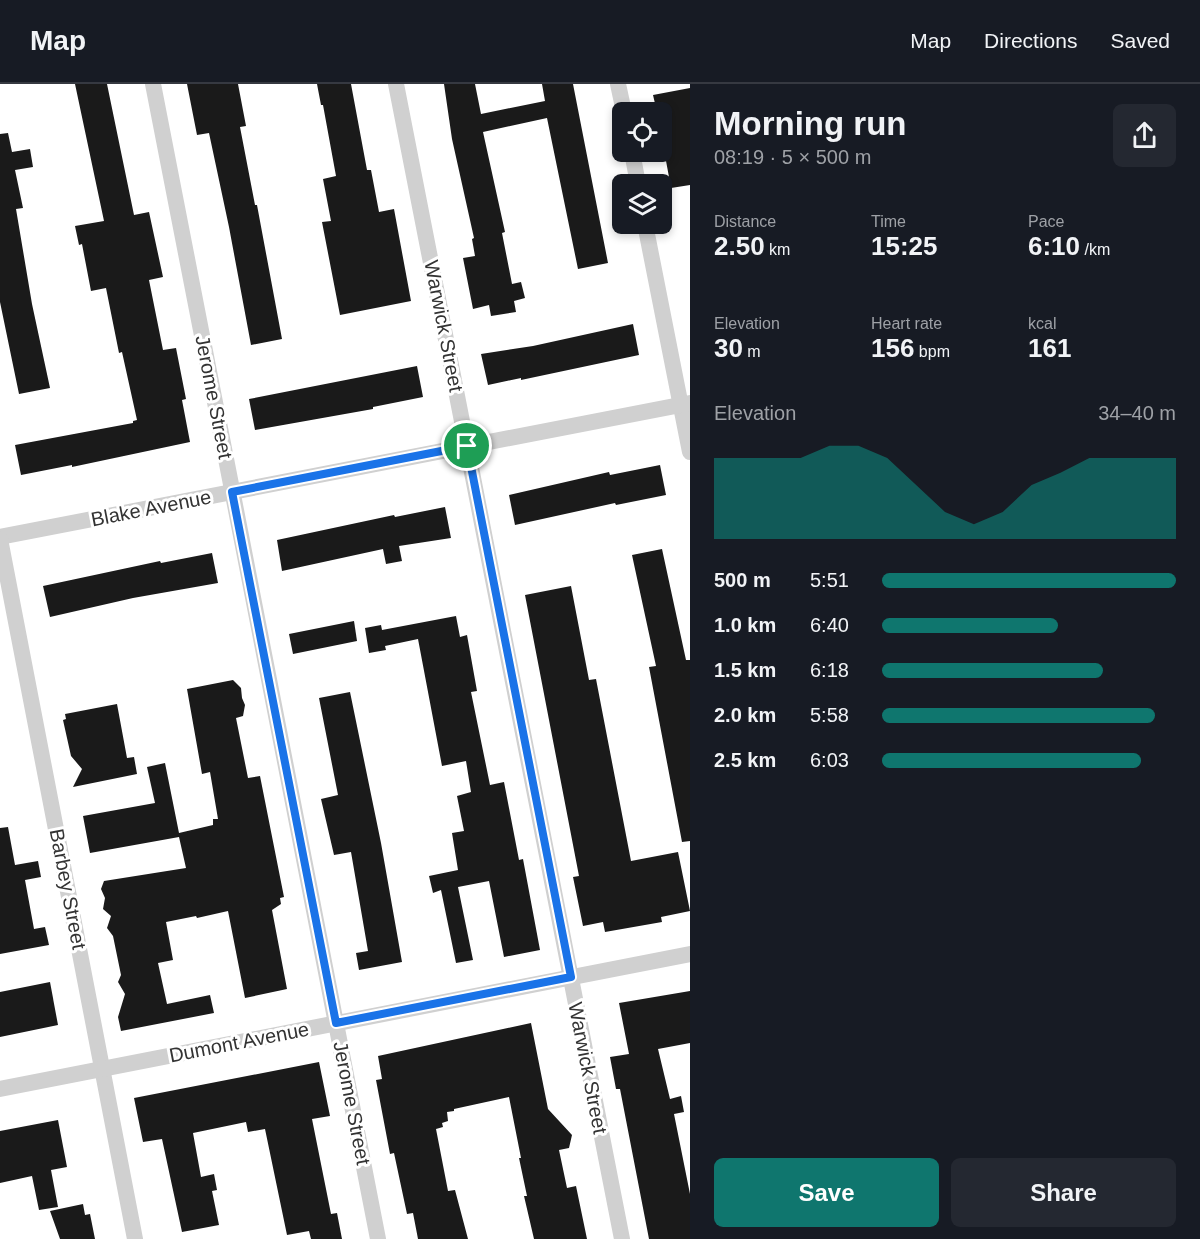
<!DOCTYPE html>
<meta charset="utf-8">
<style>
:root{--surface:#171b24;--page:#242831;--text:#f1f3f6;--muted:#9ea1a6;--line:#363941;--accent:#0f766e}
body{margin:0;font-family:Arial,sans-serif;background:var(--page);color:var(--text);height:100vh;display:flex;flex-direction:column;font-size:22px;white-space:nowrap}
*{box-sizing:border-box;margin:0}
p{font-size:20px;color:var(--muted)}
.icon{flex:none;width:33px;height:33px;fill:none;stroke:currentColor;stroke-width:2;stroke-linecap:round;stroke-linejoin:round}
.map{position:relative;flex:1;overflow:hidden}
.sheet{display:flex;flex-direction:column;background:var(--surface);width:510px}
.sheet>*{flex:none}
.buttons{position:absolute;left:612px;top:18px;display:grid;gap:12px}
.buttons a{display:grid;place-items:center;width:60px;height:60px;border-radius:9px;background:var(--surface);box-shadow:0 3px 9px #0003;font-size:30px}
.pin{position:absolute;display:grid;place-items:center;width:51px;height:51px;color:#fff;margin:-26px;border:3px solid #fff;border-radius:50%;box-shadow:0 2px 6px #0007}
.round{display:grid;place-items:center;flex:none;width:63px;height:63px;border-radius:9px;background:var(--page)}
.headline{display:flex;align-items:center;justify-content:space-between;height:102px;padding:0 24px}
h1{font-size:33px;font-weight:700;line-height:45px}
.figures{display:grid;grid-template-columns:repeat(3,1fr);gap:9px;height:102px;padding:6px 24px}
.figures div{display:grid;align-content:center}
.figures b{font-size:26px;font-weight:700}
.figures small{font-size:16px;font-weight:400}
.figures p{font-size:16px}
.chart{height:168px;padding:12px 24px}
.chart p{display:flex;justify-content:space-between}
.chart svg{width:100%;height:108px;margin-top:6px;fill:var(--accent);opacity:.7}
.action{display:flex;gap:12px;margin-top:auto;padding:12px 24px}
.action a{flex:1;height:69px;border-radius:9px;background:var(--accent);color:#fff;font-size:24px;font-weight:700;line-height:69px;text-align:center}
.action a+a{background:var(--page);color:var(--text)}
ul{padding:0 24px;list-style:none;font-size:20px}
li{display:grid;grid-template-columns:96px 72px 1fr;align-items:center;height:45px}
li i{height:15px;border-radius:8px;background:var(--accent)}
header{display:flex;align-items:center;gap:36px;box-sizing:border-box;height:84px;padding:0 30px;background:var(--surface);border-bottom:2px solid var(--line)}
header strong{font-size:28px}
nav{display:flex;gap:33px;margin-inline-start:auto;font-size:21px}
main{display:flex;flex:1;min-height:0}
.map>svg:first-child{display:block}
</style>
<header>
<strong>Map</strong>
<nav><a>Map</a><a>Directions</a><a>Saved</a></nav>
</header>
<main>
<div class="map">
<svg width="690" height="1155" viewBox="0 0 690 1155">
<rect width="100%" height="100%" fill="#fff"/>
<g fill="#1a1a1a">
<polygon points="75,0 107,0 134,131 149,128 163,193 149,196 163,266 176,264 186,315 182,316 190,358 72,383 72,381 21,391 15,361 133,339 133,337 137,336 122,268 119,269 106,204 91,207 82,160 79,161 75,142 104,137"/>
<polygon points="187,0 238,0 246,42 240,43 255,121 257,121 282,255 251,261 229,143 209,49 197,51"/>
<polygon points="317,0 351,0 367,86 371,86 379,128 394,125 411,217 340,231 322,138 331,137 323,95 336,92 323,21 321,21"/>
<polygon points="444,0 475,0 481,30 545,17 542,0 573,0 608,179 578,185 547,34 483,48 505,148 502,149 512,200 521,198 525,214 514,217 516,228 491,232 489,221 473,225 463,174 475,172 472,155 474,154 452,55"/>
<polygon points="690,4 690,101 671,104 662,55 662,28 657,28 653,11"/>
<polygon points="8,49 12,68 30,65 33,83 15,86 23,124 16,125 32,220 50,304 19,310 0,218 0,50"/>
<polygon points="633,240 639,271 521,296 521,294 488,301 481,270 533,262"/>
<polygon points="417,282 423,313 373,323 373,325 255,346 249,315"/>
<polygon points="660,381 666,411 616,421 615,419 515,441 509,411 609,388 610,391"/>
<polygon points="445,423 451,454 399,462 402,477 386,480 383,465 282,487 277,456 394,431 395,433"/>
<polygon points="662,465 686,576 690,576 690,757 682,758 649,583 656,582 632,471"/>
<polygon points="212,469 218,499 133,514 50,533 43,502 160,477 161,479"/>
<polygon points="571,502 589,596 596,595 631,777 678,768 690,827 661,833 662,838 605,848 603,838 583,842 573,793 579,792 525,511"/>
<polygon points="456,532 460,553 467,551 477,607 471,608 490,701 504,698 519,776 523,775 540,866 504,873 489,797 458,803 473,876 456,879 441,806 433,809 429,792 458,786 452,749 464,747 457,712 471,708 466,677 442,682 418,555 385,562 386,566 369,569 365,544 381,541 382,546"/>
<polygon points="354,537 357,557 293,570 289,550"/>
<polygon points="233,596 241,604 242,614 245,621 243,632 236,634 248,694 260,692 284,813 280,814 281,820 272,826 287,905 245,914 228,827 197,834 196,832 166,838 173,876 158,879 167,920 210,911 214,929 121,947 118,933 125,910 118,898 121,891 113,852 107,844 111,832 103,825 105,814 101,805 104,797 186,784 179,753 90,769 83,732 155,719 147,683 165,679 179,749 213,741 213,735 218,735 210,688 202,690 187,605"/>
<polygon points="350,608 381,759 402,878 359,886 356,869 368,867 351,768 334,771 321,715 338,711 319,614"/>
<polygon points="117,620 127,674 134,673 137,690 73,703 82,685 71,672 63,636 66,635 65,630"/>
<polygon points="8,743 15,781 38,777 41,793 25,796 34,845 45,843 49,861 0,870 0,744"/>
<polygon points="50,898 58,941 0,953 0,908"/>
<polygon points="690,907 690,959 658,965 670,1015 681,1012 684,1028 674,1030 690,1110 690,1155 649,1155 620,1005 616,1005 610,973 629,970 619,919"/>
<polygon points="531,939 548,1025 572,1051 569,1064 559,1066 567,1104 576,1102 587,1155 534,1155 524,1112 527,1112 519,1074 521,1074 509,1013 454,1025 454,1027 447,1028 448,1037 442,1039 443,1043 436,1045 448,1107 455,1106 468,1155 418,1155 413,1129 407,1130 394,1069 390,1070 376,996 382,995 378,972"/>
<polygon points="319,978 330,1032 312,1035 331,1130 337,1129 342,1155 311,1155 309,1147 287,1151 265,1045 248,1048 246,1038 193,1049 201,1093 214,1090 217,1106 212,1107 219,1141 182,1148 162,1055 143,1058 134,1014"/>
<polygon points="58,1036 67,1083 51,1086 58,1123 39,1126 32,1092 0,1099 0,1047"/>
<polygon points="83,1120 85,1131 90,1130 95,1155 60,1155 50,1127"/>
</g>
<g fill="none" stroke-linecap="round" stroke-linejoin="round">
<g stroke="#d0d0d0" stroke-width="16">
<polyline points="153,0 378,1155"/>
<polyline points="396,0 622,1155"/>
<polyline points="618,0 624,28"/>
<polyline points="632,68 638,100"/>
<polyline points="645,140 690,368"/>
<polyline points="0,453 690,319"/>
<polyline points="0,455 135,1155"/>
<polyline points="0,1005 690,870"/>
</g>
</g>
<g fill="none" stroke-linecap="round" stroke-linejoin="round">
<g stroke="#fff" stroke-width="12">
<polygon id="route" points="467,362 571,893 336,939 232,408"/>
</g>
<use href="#route" stroke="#1a73e8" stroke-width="8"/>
</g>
<g text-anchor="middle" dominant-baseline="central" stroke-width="6" stroke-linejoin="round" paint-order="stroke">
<g font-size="20" fill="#333" stroke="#fff">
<text transform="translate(444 242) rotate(79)">Warwick Street</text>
<text transform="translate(214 313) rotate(79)">Jerome Street</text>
<text transform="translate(151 424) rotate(-11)">Blake Avenue</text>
<text transform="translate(68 805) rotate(79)">Barbey Street</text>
<text transform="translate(239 958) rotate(-11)">Dumont Avenue</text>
<text transform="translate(588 984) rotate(79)">Warwick Street</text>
<text transform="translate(352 1019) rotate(79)">Jerome Street</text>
</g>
</g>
</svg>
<div class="buttons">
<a><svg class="icon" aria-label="locate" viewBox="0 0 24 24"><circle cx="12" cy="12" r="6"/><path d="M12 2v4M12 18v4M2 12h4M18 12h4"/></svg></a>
<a><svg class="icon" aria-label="layers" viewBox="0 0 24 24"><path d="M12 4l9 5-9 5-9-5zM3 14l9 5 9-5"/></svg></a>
</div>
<div class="pin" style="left:467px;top:362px;background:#1e9e55"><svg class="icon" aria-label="arrive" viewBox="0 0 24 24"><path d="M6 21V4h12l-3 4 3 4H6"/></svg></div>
</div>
<section class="sheet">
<div class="headline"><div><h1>Morning run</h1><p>08:19 · 5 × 500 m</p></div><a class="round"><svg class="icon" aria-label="share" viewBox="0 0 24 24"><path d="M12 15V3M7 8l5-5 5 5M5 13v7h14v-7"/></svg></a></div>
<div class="figures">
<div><p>Distance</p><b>2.50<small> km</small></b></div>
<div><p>Time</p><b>15:25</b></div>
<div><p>Pace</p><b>6:10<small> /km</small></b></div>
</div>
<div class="figures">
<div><p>Elevation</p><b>30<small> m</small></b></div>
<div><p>Heart rate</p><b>156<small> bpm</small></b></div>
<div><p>kcal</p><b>161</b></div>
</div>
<div class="chart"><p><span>Elevation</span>34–40 m</p>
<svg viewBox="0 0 160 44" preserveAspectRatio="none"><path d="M0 44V11L10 11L20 11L30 11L40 6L50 6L60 11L70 22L80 33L90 38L100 33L110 22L120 17L130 11L140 11L150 11L160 11V44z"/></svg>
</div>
<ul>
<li><b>500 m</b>5:51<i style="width:100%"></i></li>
<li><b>1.0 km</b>6:40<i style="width:60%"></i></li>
<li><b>1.5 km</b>6:18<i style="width:75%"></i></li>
<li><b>2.0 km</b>5:58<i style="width:93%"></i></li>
<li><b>2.5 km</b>6:03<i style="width:88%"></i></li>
</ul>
<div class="action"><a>Save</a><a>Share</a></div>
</section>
</main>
